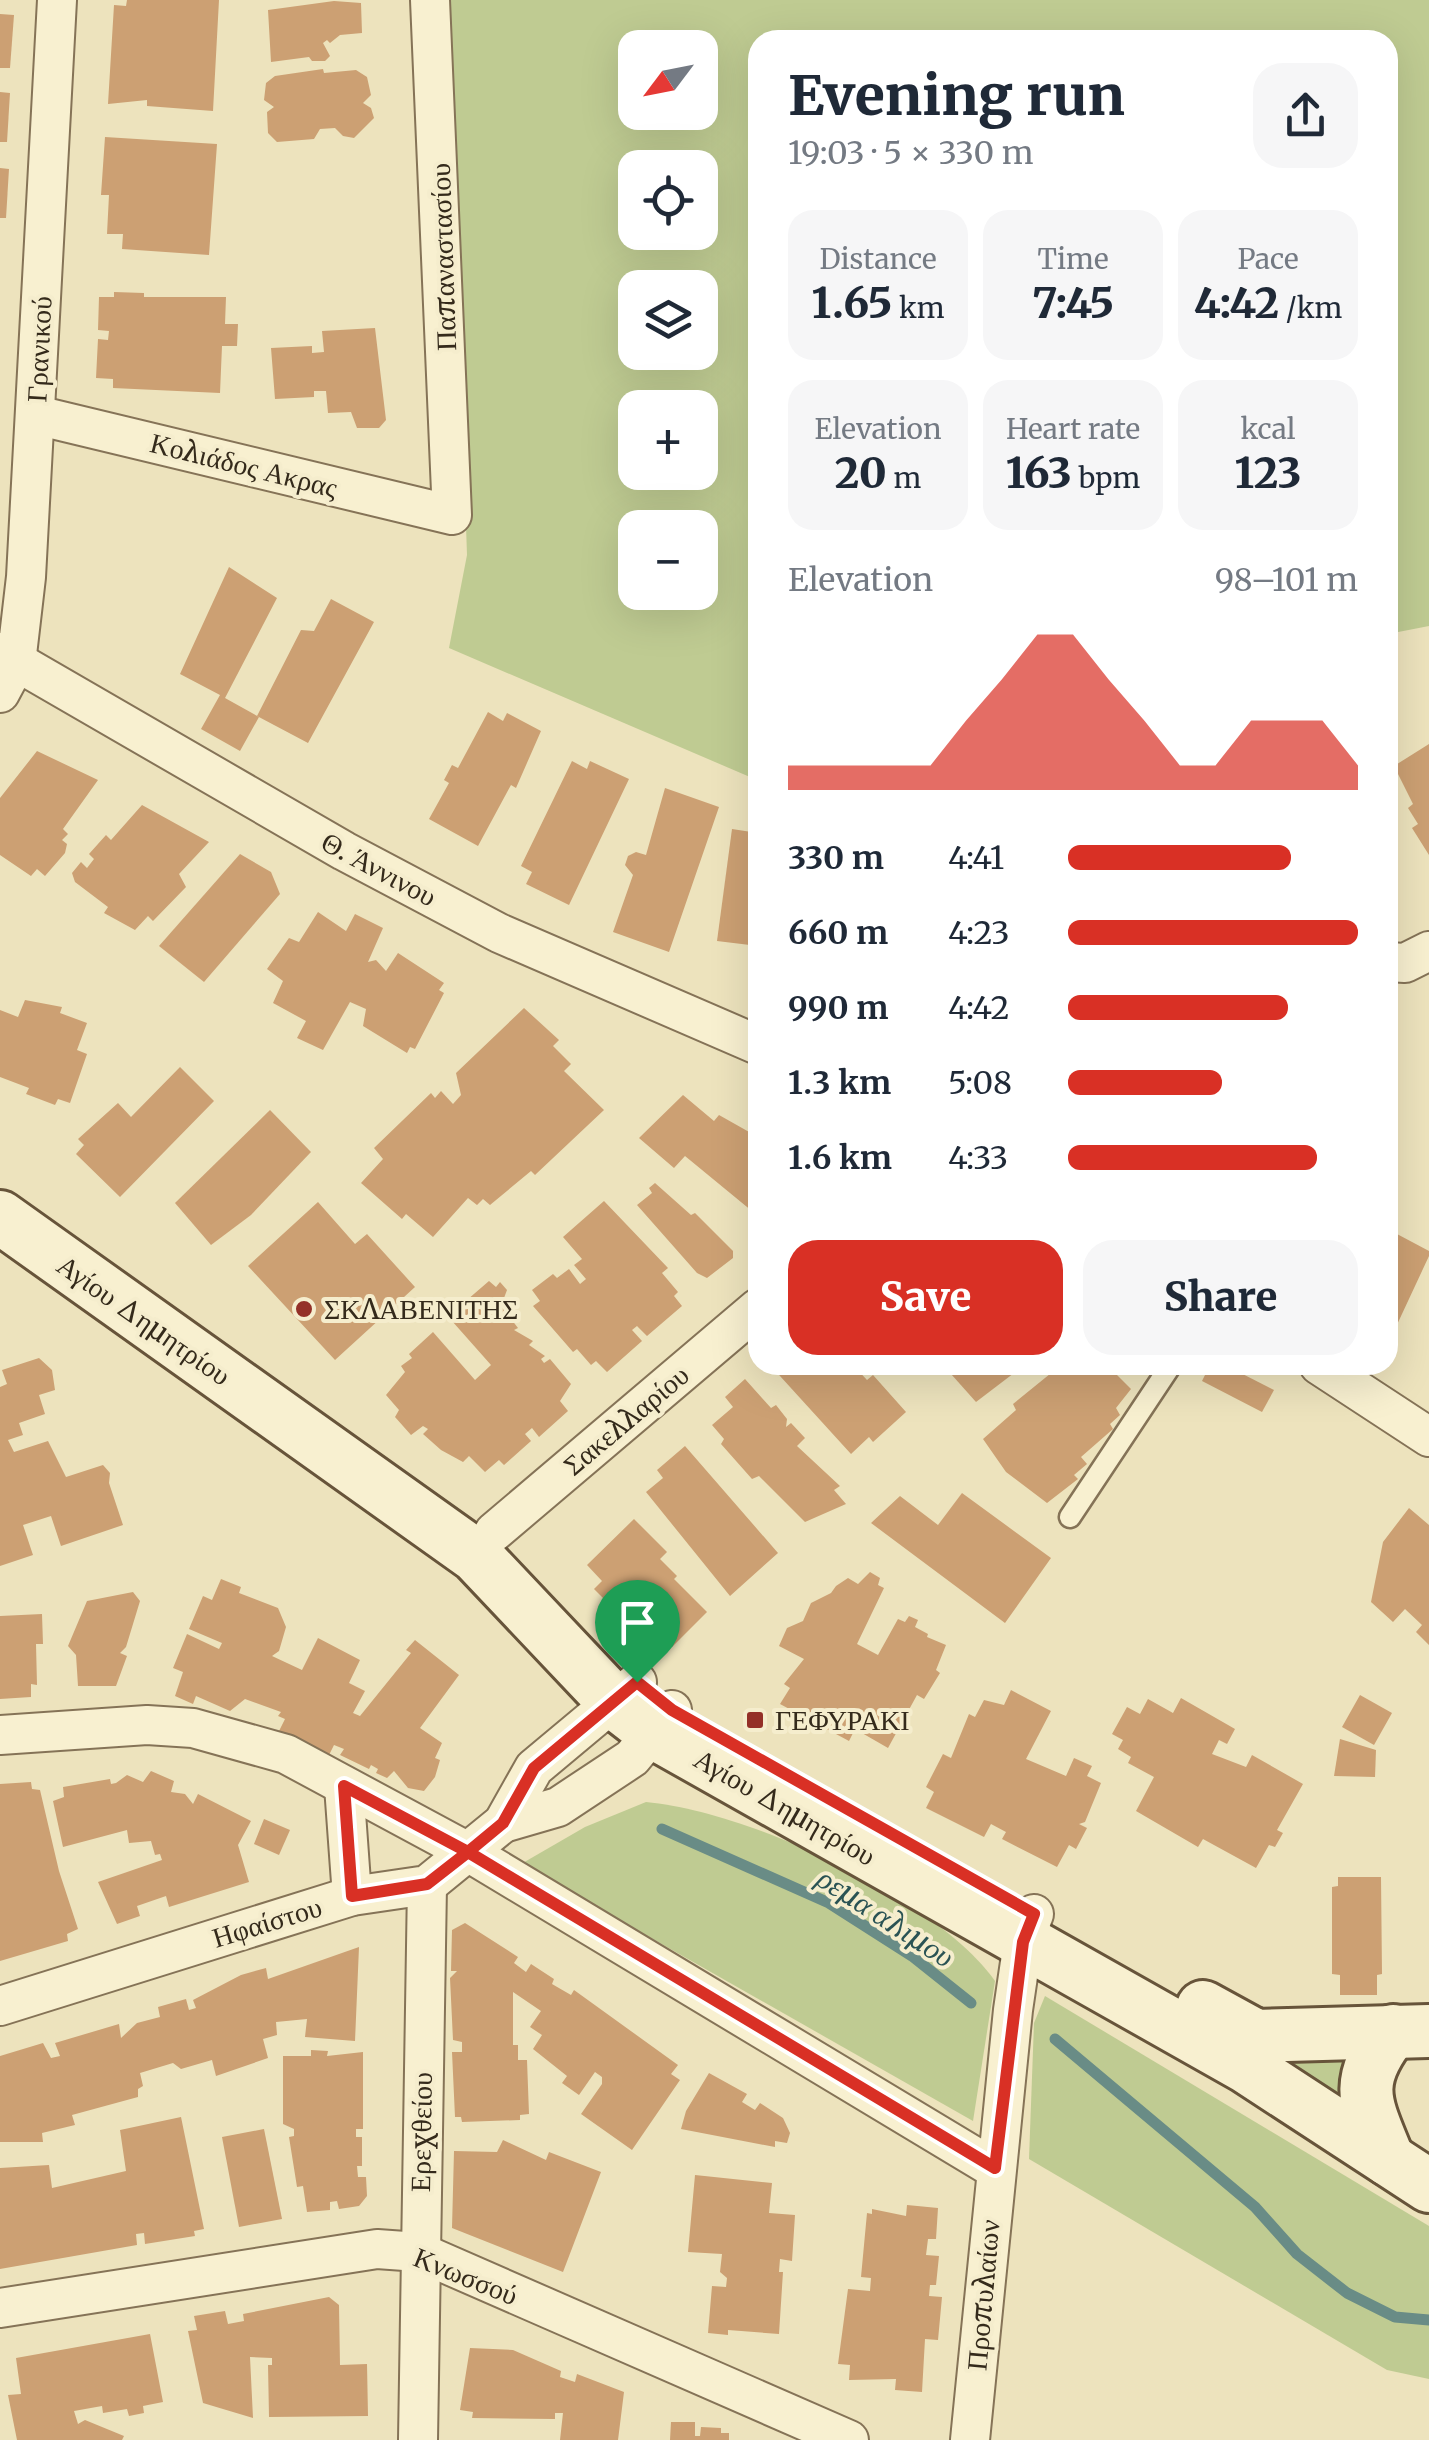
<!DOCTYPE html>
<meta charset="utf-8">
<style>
:root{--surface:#fff;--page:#f6f6f7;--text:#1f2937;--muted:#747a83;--accent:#d93025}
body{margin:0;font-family:Merriweather,serif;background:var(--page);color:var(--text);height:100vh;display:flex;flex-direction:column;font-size:38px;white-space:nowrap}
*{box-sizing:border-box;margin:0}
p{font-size:32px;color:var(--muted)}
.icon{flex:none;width:55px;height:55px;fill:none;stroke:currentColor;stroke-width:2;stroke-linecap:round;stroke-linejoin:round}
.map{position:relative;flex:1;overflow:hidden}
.panel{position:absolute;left:748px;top:30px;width:650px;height:1345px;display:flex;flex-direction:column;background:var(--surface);border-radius:30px;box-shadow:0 10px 40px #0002}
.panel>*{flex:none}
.needle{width:65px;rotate:238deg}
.fabs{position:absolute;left:618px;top:30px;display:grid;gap:20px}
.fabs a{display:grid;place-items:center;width:100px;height:100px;border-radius:20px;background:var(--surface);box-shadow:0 10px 40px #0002;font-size:50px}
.pin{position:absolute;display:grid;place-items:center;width:85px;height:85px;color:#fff;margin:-102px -42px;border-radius:50% 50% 50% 0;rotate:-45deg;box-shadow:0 0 10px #0007}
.pin .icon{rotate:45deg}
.round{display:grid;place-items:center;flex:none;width:105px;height:105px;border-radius:30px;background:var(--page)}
.headline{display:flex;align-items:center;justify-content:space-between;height:170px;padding:0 40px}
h1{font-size:55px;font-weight:800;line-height:75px}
.stats{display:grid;grid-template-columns:repeat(3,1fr);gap:15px;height:170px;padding:10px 40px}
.stats div{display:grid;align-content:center;border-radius:25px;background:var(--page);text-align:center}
.stats b{font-size:42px;font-weight:800}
.stats small{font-size:28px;font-weight:400}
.stats p{font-size:28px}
.chart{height:280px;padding:20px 40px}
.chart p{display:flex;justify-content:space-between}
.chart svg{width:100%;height:180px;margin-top:10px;fill:var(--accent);opacity:.7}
.primary-button{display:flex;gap:20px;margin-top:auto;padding:20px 40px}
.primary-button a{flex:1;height:115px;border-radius:30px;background:var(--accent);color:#fff;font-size:40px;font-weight:800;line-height:115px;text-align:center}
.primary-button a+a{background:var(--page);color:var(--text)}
ul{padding:0 40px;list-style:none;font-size:32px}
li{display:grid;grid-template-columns:160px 120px 1fr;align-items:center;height:75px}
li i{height:25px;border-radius:12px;background:var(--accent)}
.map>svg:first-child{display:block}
</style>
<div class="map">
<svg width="1429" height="2440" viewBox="0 0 1429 2440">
<rect width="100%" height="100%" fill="#ede3bd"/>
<g fill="#bfcb92" fill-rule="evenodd">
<path d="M448 0H1429V626L1388 634V40H758L757 780 449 648 467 555ZM635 48H700V112H635ZM635 168H700V232H635ZM635 288H700V352H635ZM635 408H700V472H635ZM635 528H700V592H635Z"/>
<path d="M646 1802C748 1811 935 1897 995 1981L973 2121 521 1864 585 1827Z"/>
<polygon points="1045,1996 1429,2226 1429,2379 1387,2370 1029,2159 1034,2023"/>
<polygon points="1287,2060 1346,2060 1344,2099 1286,2067"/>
</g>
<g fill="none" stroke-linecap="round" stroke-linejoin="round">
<g stroke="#698c86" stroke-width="11">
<polyline points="662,1829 829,1903 912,1956 971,2003"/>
<polyline points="1055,2039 1255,2207 1297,2254 1347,2293 1395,2317 1429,2320"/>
</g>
</g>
<g fill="#cca073">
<polygon points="127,0 219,0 213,111 147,106 147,100 108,104 114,5 126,6"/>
<polygon points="334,1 361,3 362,33 340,35 330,43 327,40 323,43 330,56 325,61 312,61 309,57 271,62 268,10"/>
<polygon points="0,14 14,15 10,68 0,68"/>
<polygon points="323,69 324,73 356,70 367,77 371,95 363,103 371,108 374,118 354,138 343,136 335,128 320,129 314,139 277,142 268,133 267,112 274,107 264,100 266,83 275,76"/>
<polygon points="0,92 10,93 7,142 0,142"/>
<polygon points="105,137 217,144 209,255 122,249 123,234 107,234 109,195 101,195"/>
<polygon points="0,168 9,169 6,218 0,218"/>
<polygon points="114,292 144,293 144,297 226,297 225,324 238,324 237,346 222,346 220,393 113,388 113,379 96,378 98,339 108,340 109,331 98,330 99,297 114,297"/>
<polygon points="375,328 386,420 379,428 357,428 351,412 328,413 326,391 314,391 314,397 275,399 271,348 312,346 312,353 324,352 322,331"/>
<polygon points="229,567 277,598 225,698 259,717 240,751 201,729 220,695 180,674"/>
<polygon points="331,599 374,622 308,743 257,716 301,630 314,631"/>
<polygon points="488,712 503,721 507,713 541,731 516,788 511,785 478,846 429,819 449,783 444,780 452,765 458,768"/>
<polygon points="1429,744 1429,855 1412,828 1418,824 1408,808 1413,804 1394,766"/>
<polygon points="37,751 98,780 63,829 68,834 62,840 67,844 65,853 45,876 37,869 31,876 0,855 0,798"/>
<polygon points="572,761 587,769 590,761 629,779 569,905 526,884 532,872 521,866"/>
<polygon points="665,788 719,807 669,952 613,932 633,875 625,865 628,856 636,852 646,855"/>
<polygon points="142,805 209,842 179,874 186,887 153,921 148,916 135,930 104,913 108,907 75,882 72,873 81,862 87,868 94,859 89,854 106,835 111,840"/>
<polygon points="732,829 758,833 758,946 717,941"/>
<polygon points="240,854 271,872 280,894 204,982 159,946"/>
<polygon points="318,912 346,931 355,914 383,928 368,962 376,960 386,971 398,953 444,983 439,990 444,993 415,1049 410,1047 407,1053 363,1026 366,1009 350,1002 323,1050 297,1038 306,1021 273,1003 283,981 267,969 289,938 299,942"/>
<polygon points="25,1000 62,1007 60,1013 87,1023 77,1050 87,1054 70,1103 58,1099 55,1105 26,1094 29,1088 0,1077 0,1010 18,1017"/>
<polygon points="524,1008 559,1040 553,1046 571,1064 564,1071 604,1110 535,1175 531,1171 490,1205 483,1199 477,1205 468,1198 433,1237 406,1214 402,1219 361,1183 383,1159 374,1148 431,1093 435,1098 441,1091 453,1104 461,1095 456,1073"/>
<polygon points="180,1067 214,1101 120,1197 76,1154 84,1145 78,1139 118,1103 131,1117"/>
<polygon points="683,1095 714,1121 719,1115 758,1137 758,1216 685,1156 674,1168 639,1138"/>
<polygon points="270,1110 311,1152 251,1215 211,1245 175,1203"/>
<polygon points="655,1183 691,1215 695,1213 733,1251 733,1258 707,1278 697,1273 637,1205 652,1193 649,1188"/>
<polygon points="604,1201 668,1268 662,1273 678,1292 674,1296 682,1306 647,1336 637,1326 632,1330 642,1341 607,1372 596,1361 591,1365 577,1349 573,1352 533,1306 540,1301 532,1290 553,1274 557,1278 569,1269 580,1284 586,1279 574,1265 582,1259 563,1237"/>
<polygon points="318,1202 355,1244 367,1234 415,1287 335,1360 248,1266"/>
<polygon points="1397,1234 1429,1251 1429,1256 1388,1344 1388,1235 1394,1239"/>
<polygon points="489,1281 496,1287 500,1282 507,1290 501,1306 518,1328 514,1330 533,1341 529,1345 545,1356 541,1359 544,1363 550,1359 571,1384 560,1401 568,1411 539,1437 532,1428 525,1434 531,1441 504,1465 499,1460 485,1472 469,1456 463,1462 441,1450 423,1434 428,1429 423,1426 411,1435 395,1417 399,1410 386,1395 405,1372 401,1366 412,1358 409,1354 433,1332 475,1380 491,1365 452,1321 463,1311 460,1306"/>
<polygon points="39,1358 52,1370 55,1390 39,1395 45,1414 19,1423 23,1435 8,1440 14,1452 48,1441 66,1477 103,1465 110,1473 109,1483 123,1525 61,1546 51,1516 23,1525 33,1555 0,1566 0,1387 7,1384 2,1370"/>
<polygon points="770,1365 853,1365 867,1380 873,1375 906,1412 873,1442 869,1437 851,1454"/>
<polygon points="943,1365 1021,1365 1022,1367 976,1402"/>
<polygon points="1061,1365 1107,1365 1131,1389 1116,1408 1120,1415 1110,1424 1113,1429 1081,1457 1087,1464 1074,1475 1078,1479 1047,1503 1006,1472 983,1439 1016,1410 1013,1404"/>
<polygon points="1210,1365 1225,1365 1274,1390 1262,1412 1202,1381"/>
<polygon points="745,1379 771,1408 776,1405 787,1419 786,1427 791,1423 805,1438 797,1446 840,1486 834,1490 846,1504 805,1522 759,1476 752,1479 721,1444 724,1439 712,1425 733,1407 725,1397"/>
<polygon points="685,1446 778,1553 730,1596 646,1492 663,1478 657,1470"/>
<polygon points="962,1493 1051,1558 1005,1623 871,1523 900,1496 938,1525"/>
<polygon points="1409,1508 1429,1525 1429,1645 1416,1632 1422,1625 1405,1609 1393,1622 1371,1602 1383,1542"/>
<polygon points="634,1519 667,1552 660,1559 677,1576 674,1579 707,1612 672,1647 666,1642 662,1647 626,1611 630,1607 621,1598 612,1607 594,1589 602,1581 587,1565"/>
<polygon points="870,1572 880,1578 878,1585 884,1588 857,1644 878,1655 898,1619 905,1622 909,1616 918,1620 915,1627 928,1634 927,1637 946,1645 936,1670 940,1673 924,1699 917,1695 888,1748 855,1729 849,1741 780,1704 790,1688 784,1684 804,1659 779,1646 787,1628 803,1621 811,1603 831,1593 836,1586 848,1578 858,1584"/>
<polygon points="221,1579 241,1587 239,1593 278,1608 286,1627 279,1651 272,1656 302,1670 318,1638 360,1660 349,1683 365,1691 353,1713 360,1716 411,1653 406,1650 415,1640 459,1675 420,1728 442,1743 435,1758 440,1760 435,1777 424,1791 408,1788 394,1771 387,1778 376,1773 378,1769 371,1765 369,1769 340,1755 344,1749 334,1745 328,1757 279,1731 285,1719 278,1716 281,1712 245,1699 230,1711 196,1696 193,1704 175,1696 183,1672 173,1668 187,1634 219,1649 222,1643 189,1629 203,1596 212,1600"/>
<polygon points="133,1592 140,1601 126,1647 120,1653 127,1656 116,1686 78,1686 76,1655 68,1646 87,1601"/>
<polygon points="42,1614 43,1644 36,1644 37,1685 31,1684 31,1697 0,1699 0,1616"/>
<polygon points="1011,1690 1051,1711 1026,1759 1066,1776 1074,1758 1092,1766 1087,1776 1101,1783 1085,1822 1079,1824 1087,1828 1076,1849 1069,1845 1057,1867 1002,1839 1006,1832 991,1824 984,1837 926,1808 934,1792 926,1787 943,1754 951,1758 969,1714 975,1717 984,1700 1004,1705"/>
<polygon points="1360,1695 1392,1713 1374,1745 1342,1727"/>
<polygon points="1181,1698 1235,1729 1227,1744 1219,1740 1212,1754 1246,1767 1252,1755 1303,1784 1277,1830 1283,1833 1275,1847 1269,1845 1256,1868 1203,1839 1198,1847 1136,1811 1154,1777 1128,1763 1131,1757 1118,1749 1123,1740 1112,1734 1127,1707 1140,1714 1148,1699 1173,1713"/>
<polygon points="1340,1739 1376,1750 1375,1777 1334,1776"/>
<polygon points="151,1771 174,1781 171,1792 185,1794 193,1804 198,1794 251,1821 238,1845 249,1882 169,1907 166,1896 137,1906 140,1916 117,1924 98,1882 162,1860 160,1854 155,1855 151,1841 129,1843 127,1830 63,1847 53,1801 64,1797 63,1787 110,1779 111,1784 116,1783 127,1775 143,1782"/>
<polygon points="31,1782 32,1789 40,1790 59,1871 78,1929 67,1934 68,1941 0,1961 0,1784"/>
<polygon points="264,1819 290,1830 279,1855 254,1844"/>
<polygon points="1338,1877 1381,1877 1382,1974 1377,1975 1377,1995 1340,1995 1340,1975 1332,1974 1332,1887 1338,1886"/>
<polygon points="465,1923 518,1957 514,1963 526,1972 531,1964 554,1979 552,1984 571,1995 574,1990 678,2065 671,2074 680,2080 632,2150 581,2114 602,2084 602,2077 595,2072 579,2095 562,2083 567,2076 533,2049 542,2035 530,2027 541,2011 513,1992 513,2045 518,2045 518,2060 527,2060 529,2114 520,2115 520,2120 462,2122 461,2117 455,2117 452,2052 462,2052 462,2042 453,2040 450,1978 457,1971 451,1971 452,1930"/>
<polygon points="359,1947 355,2041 305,2037 307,2019 276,2022 277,2035 263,2039 268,2058 216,2076 212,2060 181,2069 173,2063 140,2073 143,2086 138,2089 138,2097 72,2115 75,2125 42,2133 43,2142 0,2142 0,2056 43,2043 51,2058 60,2056 55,2043 119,2024 121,2038 137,2023 160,2017 158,2007 186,1999 189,2010 196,2008 193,2000 241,1975 266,1968 268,1979"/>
<polygon points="311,2050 328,2051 327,2056 363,2052 363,2129 356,2129 356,2137 362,2137 362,2166 357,2166 358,2177 366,2177 367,2196 359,2206 339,2209 337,2201 330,2202 330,2210 307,2212 303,2186 297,2187 289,2137 294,2136 294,2129 283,2124 283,2056 311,2056"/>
<polygon points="709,2073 747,2094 742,2102 755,2110 760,2103 783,2118 790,2133 787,2143 775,2141 775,2147 681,2129 686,2111"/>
<polygon points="181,2117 204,2229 194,2231 195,2236 145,2244 144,2233 136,2234 137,2245 0,2269 0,2168 49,2165 52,2188 126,2171 120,2130"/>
<polygon points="264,2129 282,2219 239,2227 222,2137"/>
<polygon points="503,2140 546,2160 549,2152 601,2172 563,2272 452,2228 454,2151 497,2152"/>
<polygon points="695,2175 772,2183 769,2213 795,2215 792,2261 780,2259 779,2272 783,2272 779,2334 728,2330 728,2335 708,2333 712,2286 726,2287 727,2278 720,2272 722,2254 688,2252"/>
<polygon points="907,2205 938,2208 936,2239 928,2239 926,2255 939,2256 936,2285 930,2285 929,2296 942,2297 938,2340 925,2339 922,2392 895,2390 896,2379 849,2380 850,2365 838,2364 848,2289 870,2291 871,2278 861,2277 867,2213 872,2214 872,2209 906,2216"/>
<polygon points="329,2297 339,2305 340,2365 367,2364 368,2416 269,2417 268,2365 272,2365 272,2358 250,2357 253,2418 203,2403 188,2331 197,2330 194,2316 225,2311 228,2324 244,2321 243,2314"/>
<polygon points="150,2334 163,2402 143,2406 144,2413 129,2416 127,2409 103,2413 102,2406 74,2411 78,2424 85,2420 124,2436 122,2440 17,2440 8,2395 21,2394 16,2358"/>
<polygon points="470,2348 513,2350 561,2371 560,2377 575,2382 577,2374 624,2392 618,2440 560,2440 563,2413 555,2413 555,2419 472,2418 473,2412 460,2410"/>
<polygon points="671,2422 695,2422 695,2436 700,2436 701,2427 721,2428 721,2433 729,2433 729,2440 670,2440"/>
</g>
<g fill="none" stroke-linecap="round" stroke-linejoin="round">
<g stroke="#857357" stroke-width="25">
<polyline id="lane" points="1070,1517 1171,1365"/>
</g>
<g stroke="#857357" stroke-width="42">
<g id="street">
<polyline points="36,415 452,515 430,0"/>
<polyline points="0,652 344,851 499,933 758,1045"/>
<polyline points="0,693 16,663 26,577 57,0"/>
<polyline points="1388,962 1405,963 1429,951"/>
<polyline points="1319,1365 1429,1437"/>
<polyline points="494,1532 758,1308"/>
<polyline points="0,1735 147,1725 193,1728 286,1754 468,1852 995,2169"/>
<polyline points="344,1786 352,1896"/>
<polyline points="503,1823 558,1807 632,1758 672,1710"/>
<polyline points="0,2006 352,1896 427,1885 503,1823 534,1768 637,1682"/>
<polyline points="0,2308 377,2249 419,2252 849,2440"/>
<polyline points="418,2440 427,1885"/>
<polyline points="970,2440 1013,2010 1023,1942 1034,1914"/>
</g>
</g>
<g stroke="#67543a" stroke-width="58">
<g id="secondary">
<polyline points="0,1217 476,1556 613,1701 653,1732 1245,2066 1429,2186"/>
<polyline points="1203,2007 1256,2036 1429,2031"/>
<path d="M1388 2159C1365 2102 1352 2083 1393 2031"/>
</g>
</g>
<use href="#lane" stroke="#f8f0d0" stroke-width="20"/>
<use href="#street" stroke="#f8f0d0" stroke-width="38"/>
<use href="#secondary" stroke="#f8f0d0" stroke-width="52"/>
</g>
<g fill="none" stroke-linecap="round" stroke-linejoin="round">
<g stroke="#fff" stroke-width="20">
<polyline id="route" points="637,1682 534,1768 503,1823 468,1852 344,1786 352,1896 427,1884 468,1852 995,2168 1023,1942 1034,1914 672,1710 637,1682"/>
</g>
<use href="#route" stroke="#d93025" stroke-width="12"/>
</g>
<g fill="#943027" stroke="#f5edcd" stroke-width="4">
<circle cx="304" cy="1309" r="10"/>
<rect x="745" y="1710" width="20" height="20" rx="5"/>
</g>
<g text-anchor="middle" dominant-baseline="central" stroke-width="8" stroke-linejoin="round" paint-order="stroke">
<g font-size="28" fill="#342a1b" stroke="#f5edcd">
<text transform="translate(443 257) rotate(-92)">Παπαναστασίου</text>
<text transform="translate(39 349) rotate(-87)">Γρανικού</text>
<text transform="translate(244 465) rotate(14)">Κολιάδος Ακρας</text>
<text transform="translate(379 869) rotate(28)">Θ. Άννινου</text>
<text transform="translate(144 1320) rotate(35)">Αγίου Δημητρίου</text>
<text transform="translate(626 1420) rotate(-40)">Σακελλαρίου</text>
<text transform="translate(785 1807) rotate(30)">Αγίου Δημητρίου</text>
<text transform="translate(267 1922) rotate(-17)">Ηφαίστου</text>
<text transform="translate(421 2132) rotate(-89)">Ερεχθείου</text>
<text transform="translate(466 2276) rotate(22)">Κνωσσού</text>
<text transform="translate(983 2295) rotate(-85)">Προπυλαίων</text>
</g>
<g font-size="28" fill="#342a1b" stroke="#f5edcd" text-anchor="start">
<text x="324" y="1309">ΣΚΛΑΒΕΝΙΤΗΣ</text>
<text x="775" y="1720">ΓΕΦΥΡΑΚΙ</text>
</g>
<g font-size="30" font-style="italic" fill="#2a5354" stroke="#f5edcd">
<text transform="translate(886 1917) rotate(33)">ρεμα αλιμου</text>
</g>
</g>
</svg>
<div class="fabs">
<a><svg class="needle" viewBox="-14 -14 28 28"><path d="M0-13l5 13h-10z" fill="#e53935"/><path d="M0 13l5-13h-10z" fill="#747a83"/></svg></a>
<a><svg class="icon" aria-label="locate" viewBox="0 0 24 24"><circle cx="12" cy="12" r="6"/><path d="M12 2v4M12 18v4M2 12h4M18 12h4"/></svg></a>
<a><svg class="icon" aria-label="layers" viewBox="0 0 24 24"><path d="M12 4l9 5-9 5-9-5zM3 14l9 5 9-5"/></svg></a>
<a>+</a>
<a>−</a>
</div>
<div class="pin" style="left:637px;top:1682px;background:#1e9e55"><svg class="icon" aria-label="arrive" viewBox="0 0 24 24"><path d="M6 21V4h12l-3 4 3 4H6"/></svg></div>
<section class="panel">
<div class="headline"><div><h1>Evening run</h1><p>19:03 · 5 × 330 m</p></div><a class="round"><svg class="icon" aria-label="share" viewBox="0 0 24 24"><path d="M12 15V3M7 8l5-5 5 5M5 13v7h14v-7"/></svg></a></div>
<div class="stats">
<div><p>Distance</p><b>1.65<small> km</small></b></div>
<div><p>Time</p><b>7:45</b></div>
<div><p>Pace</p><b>4:42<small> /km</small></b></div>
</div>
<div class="stats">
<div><p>Elevation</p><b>20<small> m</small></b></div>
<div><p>Heart rate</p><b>163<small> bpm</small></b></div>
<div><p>kcal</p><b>123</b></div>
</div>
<div class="chart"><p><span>Elevation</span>98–101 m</p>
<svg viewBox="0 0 160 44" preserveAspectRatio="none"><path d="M0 44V38L10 38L20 38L30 38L40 38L50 27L60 17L70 6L80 6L90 17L100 27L110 38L120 38L130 27L140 27L150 27L160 38V44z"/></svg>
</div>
<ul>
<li><b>330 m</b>4:41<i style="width:77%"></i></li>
<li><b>660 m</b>4:23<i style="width:100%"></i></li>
<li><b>990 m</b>4:42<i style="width:76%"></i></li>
<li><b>1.3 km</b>5:08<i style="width:53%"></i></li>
<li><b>1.6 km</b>4:33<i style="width:86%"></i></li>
</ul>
<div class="primary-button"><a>Save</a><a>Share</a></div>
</section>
</div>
